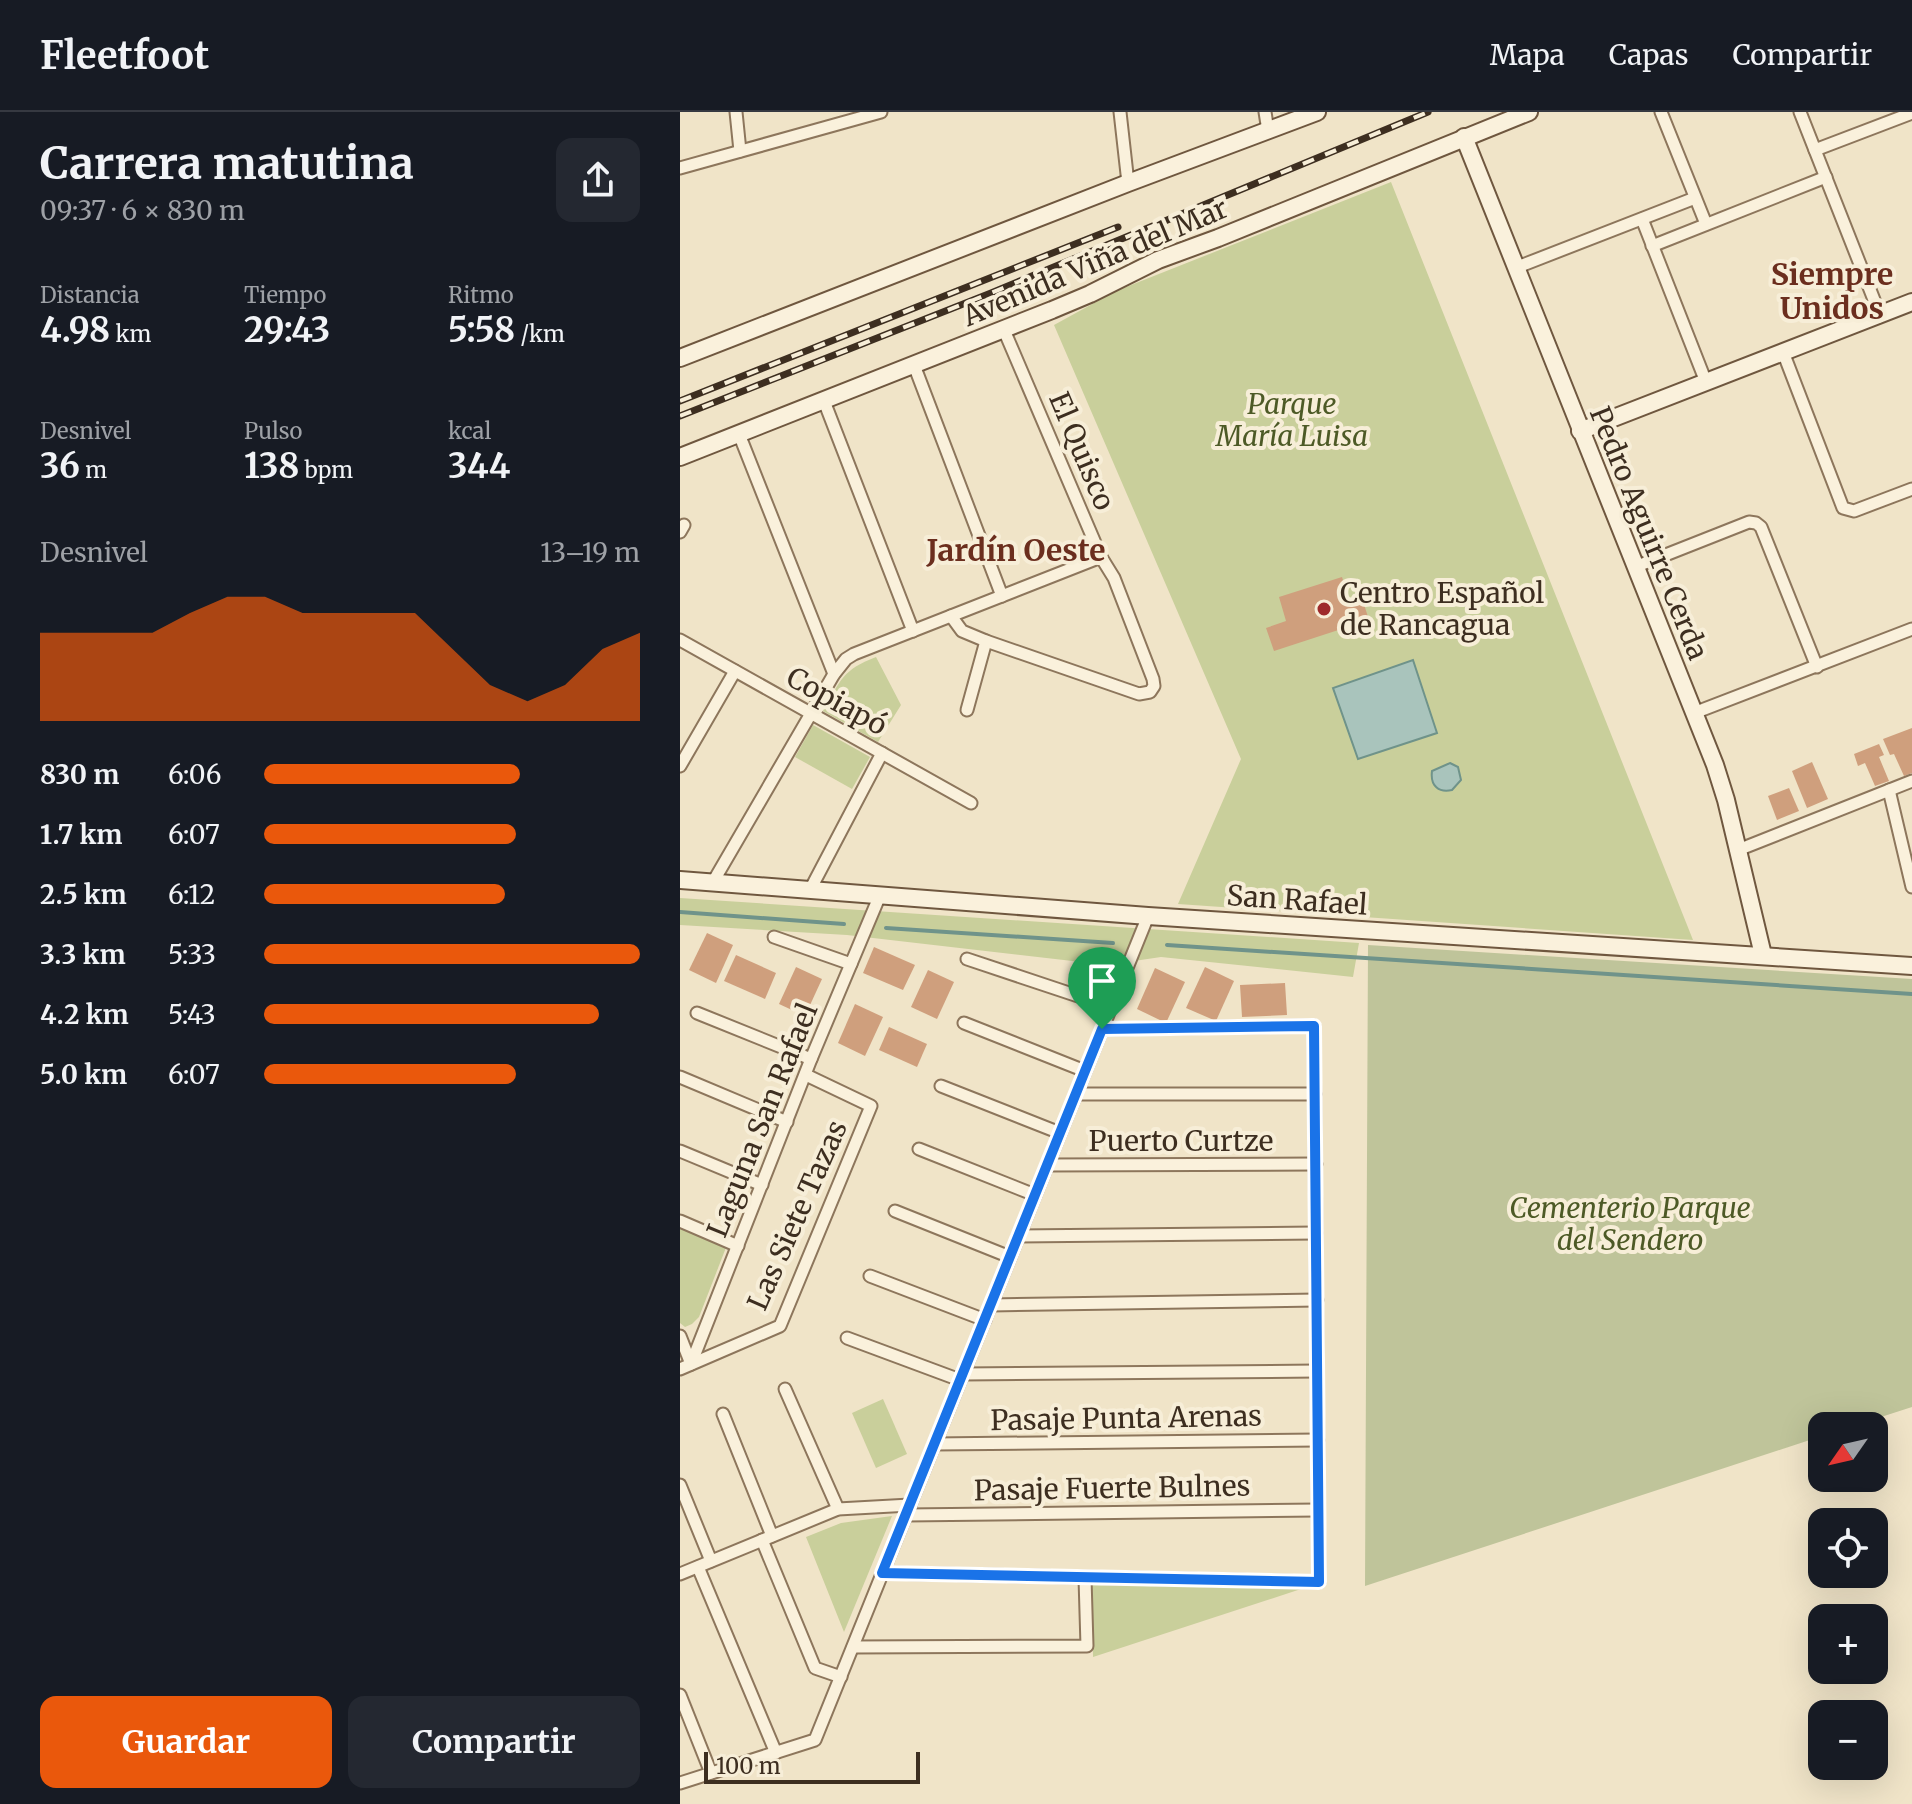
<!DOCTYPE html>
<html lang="es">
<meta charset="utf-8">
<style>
:root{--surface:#171b24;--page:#242831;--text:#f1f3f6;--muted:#9ea1a6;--line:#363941;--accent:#ea580c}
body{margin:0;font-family:Merriweather,serif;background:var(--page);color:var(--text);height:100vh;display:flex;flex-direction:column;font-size:30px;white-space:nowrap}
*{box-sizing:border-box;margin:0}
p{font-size:26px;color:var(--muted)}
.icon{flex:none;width:44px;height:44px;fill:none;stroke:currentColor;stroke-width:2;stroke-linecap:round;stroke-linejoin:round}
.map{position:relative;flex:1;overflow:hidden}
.drawer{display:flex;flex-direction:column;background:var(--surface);width:680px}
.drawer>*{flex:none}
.needle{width:52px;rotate:236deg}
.buttons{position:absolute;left:1128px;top:1300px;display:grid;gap:16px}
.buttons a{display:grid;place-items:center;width:80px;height:80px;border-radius:16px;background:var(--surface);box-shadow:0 8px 32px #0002;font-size:40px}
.scale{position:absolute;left:24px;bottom:20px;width:216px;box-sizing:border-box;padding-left:8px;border:4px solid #3d2e20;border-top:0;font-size:22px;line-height:28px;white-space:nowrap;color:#3d2e20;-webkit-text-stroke:6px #f7eed8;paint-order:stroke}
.pin{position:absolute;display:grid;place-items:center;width:68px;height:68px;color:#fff;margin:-82px -34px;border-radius:50% 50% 50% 0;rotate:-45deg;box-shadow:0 0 8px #0007}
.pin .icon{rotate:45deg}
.round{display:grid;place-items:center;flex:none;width:84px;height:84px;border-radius:16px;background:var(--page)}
.summary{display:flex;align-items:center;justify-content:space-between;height:136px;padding:0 40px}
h1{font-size:44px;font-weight:700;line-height:60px}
.figures{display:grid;grid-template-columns:repeat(3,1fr);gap:12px;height:136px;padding:8px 40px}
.figures div{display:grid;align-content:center}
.figures b{font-size:34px;font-weight:700}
.figures small{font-size:22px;font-weight:400}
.figures p{font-size:22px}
.chart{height:224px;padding:16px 40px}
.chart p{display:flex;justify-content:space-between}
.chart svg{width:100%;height:144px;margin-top:8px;fill:var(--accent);opacity:.7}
.button{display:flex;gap:16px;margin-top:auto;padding:16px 40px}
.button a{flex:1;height:92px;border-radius:16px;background:var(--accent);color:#fff;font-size:32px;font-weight:700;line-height:92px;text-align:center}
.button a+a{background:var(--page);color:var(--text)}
ul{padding:0 40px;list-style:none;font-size:26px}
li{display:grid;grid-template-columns:128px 96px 1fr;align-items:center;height:60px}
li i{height:20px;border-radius:10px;background:var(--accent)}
header{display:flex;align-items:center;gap:48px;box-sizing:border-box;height:112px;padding:0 40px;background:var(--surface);border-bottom:2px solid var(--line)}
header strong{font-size:38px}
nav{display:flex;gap:44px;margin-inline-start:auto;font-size:28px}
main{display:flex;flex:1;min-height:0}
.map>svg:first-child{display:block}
</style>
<header>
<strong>Fleetfoot</strong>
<nav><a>Mapa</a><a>Capas</a><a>Compartir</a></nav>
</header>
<main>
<section class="drawer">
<div class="summary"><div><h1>Carrera matutina</h1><p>09:37 · 6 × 830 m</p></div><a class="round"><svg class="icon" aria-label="share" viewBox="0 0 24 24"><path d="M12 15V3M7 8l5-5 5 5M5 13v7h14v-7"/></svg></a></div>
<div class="figures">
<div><p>Distancia</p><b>4.98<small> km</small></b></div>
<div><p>Tiempo</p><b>29:43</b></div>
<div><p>Ritmo</p><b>5:58<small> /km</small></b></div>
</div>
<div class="figures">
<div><p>Desnivel</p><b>36<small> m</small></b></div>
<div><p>Pulso</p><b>138<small> bpm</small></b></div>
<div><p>kcal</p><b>344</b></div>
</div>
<div class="chart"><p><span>Desnivel</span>13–19 m</p>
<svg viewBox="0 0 160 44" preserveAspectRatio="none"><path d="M0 44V17L10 17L20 17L30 17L40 11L50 6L60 6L70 11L80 11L90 11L100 11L110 22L120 33L130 38L140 33L150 22L160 17V44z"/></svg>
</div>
<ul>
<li><b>830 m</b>6:06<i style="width:68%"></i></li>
<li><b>1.7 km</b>6:07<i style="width:67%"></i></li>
<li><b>2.5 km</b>6:12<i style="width:64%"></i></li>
<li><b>3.3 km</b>5:33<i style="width:100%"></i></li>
<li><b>4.2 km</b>5:43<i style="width:89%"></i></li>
<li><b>5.0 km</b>6:07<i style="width:67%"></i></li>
</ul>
<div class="button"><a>Guardar</a><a>Compartir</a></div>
</section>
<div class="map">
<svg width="1232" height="1692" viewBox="0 0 1232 1692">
<rect width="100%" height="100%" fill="#f0e4c8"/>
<g fill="#c9cf9b">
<polygon points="711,70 1013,828 498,792 561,647 374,213 436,179"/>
<path d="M196 545 221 593 198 630 143 599C161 568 162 558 196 545Z"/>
<polygon points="133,613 190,645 172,677 115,645"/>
<polygon points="0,786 679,831 673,865 481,845 427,853 167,823 0,813"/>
<polygon points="0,1114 47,1133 19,1205 12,1212 5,1215 0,1211"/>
<polygon points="203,1287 227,1342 196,1356 172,1301"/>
<polygon points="212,1404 164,1520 126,1425 161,1411"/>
<polygon points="412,1473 621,1477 413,1545"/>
</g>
<polygon fill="#bfc49a" points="688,833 1232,867 1232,1295 1173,1314 1142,1314 1142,1324 685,1474"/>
<g fill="#a9c4bc" stroke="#6f938a" stroke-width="2">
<polygon points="733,548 757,621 678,647 653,576"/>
<path d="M770 651 778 655 781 668 772 678C759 681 750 674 752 659Z"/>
</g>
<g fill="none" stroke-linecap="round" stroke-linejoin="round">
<g stroke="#6f938a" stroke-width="4">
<polyline points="0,800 164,812"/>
<polyline points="206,816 433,831"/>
<polyline points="487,833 1232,882"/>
</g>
</g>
<g fill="#cf9f7d">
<polygon points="662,465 669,487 681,483 689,508 594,539 586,516 606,509 599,485"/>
<polygon points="1232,616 1232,661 1224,664 1214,642 1210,643 1203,627"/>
<polygon points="1199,632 1204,643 1199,645 1209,669 1195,674 1185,651 1178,654 1174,642"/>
<polygon points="1132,650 1148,687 1127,696 1112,659"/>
<polygon points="1109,676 1119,699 1097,708 1088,684"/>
<polygon points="27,821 53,833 36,871 9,858"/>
<polygon points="194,835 235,853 223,878 183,861"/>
<polygon points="56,843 96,861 85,887 44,869"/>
<polygon points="116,855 142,867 125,904 99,892"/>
<polygon points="525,855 554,869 536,909 506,896"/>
<polygon points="475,856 505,870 486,911 457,897"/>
<polygon points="248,858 274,870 257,907 231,895"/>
<polygon points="605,871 607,903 562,905 560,873"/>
<polygon points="175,892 203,905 185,944 158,931"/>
<polygon points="209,915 247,932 237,955 199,938"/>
</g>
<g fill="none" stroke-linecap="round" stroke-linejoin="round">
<g stroke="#8d765c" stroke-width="15">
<g id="street">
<polyline points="56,0 60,39"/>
<polyline points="440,0 448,71"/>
<polyline points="585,0 588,19"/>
<polyline points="981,0 1026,112"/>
<polyline points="1120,0 1200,203"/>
<polyline points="1135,38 1232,1"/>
<polyline points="0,56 201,0"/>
<polyline points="962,107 1026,270"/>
<polyline points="972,134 1146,65"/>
<polyline points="835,156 1015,86"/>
<polyline points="1103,240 1163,396 1174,399 1232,377"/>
<polyline points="234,253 322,484"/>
<polyline points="144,289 233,519"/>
<polyline points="59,322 154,562"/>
<polyline points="0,420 4,413"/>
<polyline points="955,455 1069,410 1076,411 1081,415 1137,555"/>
<polyline points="271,504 282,519 306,529 459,582 470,580 474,574 473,567 434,466 421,445 324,218"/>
<polyline points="0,528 291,691"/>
<polyline points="287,598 306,529"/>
<polyline points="1014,601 1232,517"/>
<polyline points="0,654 55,559"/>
<polyline points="1209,678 1232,775"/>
<polyline points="1058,738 1232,669"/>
<polyline points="33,770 154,562 166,547 174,542 421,445"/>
<polyline points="130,778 202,641"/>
<polyline points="94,825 171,852"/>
<polyline points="287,847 431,895"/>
<polyline points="17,901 131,947"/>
<polyline points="284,911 405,959"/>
<polyline points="0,965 107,1010"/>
<polyline points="261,974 380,1021"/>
<polyline points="396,982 635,982"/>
<polyline points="239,1037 355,1083"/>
<polyline points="0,1039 82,1073"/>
<polyline points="367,1053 636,1052"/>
<polyline points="215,1099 330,1145"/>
<polyline points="0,1109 58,1134"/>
<polyline points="338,1124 636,1121"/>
<polyline points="190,1164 305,1208"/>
<polyline points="311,1193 637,1188"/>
<polyline points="0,1224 11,1252"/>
<polyline points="167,1226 280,1268"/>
<polyline points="11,1252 131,947 200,783"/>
<polyline points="0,1257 100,1214 191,994 126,963"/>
<polyline points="283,1262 637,1259"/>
<polyline points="105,1277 158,1397"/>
<polyline points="43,1302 92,1424"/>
<polyline points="254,1332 638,1328"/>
<polyline points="0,1373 31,1449"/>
<polyline points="226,1403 638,1398"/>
<polyline points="82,1428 135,1556 161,1565"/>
<polyline points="18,1455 96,1641"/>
<polyline points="202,1461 639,1470 634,914 422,917"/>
<polyline points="0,1462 158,1397 230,1393"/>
<polyline points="173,1535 407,1534 405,1466"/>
<polyline points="0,1583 31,1661"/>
<polyline points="0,1671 135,1628 468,804"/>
</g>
</g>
<g stroke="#6f573f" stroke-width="20">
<g id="secondary">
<polyline points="784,25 1035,653 1046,688 1083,843"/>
<polyline points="0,246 448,71 637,0"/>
<polyline points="900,319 1232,190"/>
<polyline points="0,345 372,198 410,182 478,148 538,126 849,0"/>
<polyline points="0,768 468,804 1232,854"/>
</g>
</g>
<use href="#street" stroke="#faf1dc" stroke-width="11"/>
<use href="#secondary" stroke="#faf1dc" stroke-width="16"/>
<g stroke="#3d2e20" stroke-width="7">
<g id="rail">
<polyline points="0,289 438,115"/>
<polyline points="0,304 311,181 748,0"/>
</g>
</g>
<use href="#rail" stroke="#f7eed8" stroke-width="4" stroke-dasharray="12" stroke-linecap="butt"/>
</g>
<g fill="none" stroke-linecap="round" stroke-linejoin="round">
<g stroke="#fff" stroke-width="16">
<polygon id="route" points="634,914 639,1470 202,1461 422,917"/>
</g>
<use href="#route" stroke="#1a73e8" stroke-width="10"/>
</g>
<circle fill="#9e2a2b" stroke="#f7eed8" stroke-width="3" cx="644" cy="497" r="8"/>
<g text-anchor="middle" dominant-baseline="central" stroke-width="8" stroke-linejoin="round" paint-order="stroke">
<g font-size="28" fill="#3d2e20" stroke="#f7eed8">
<text transform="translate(415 150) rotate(-23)">Avenida Viña del Mar</text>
<text transform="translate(402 339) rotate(67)">El Quisco</text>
<text transform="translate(969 421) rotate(68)">Pedro Aguirre Cerda</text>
<text transform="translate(157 589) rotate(29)">Copiapó</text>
<text transform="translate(617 788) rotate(4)">San Rafael</text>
<text transform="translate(82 1008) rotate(-68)">Laguna San Rafael</text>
<text x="501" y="1029">Puerto Curtze</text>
<text transform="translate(117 1103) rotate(-66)">Las Siete Tazas</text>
<text transform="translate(446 1306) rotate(-1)">Pasaje Punta Arenas</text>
<text transform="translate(432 1376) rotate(-1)">Pasaje Fuerte Bulnes</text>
</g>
<g font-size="28" font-style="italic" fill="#4d5a26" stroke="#f7eed8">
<text x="612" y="292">Parque<tspan x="612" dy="32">María Luisa</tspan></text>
<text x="950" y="1096">Cementerio Parque<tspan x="950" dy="32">del Sendero</tspan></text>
</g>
<g font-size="28" fill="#3d2e20" stroke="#f7eed8" text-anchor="start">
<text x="660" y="481">Centro Español<tspan x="660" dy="32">de Rancagua</tspan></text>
</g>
<g font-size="30" font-weight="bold" fill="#6b2e1e" stroke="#f7eed8">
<text x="1152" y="162">Siempre<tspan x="1152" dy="34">Unidos</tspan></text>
<text x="336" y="438">Jardín Oeste</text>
</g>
</g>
</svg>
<div class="buttons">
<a><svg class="needle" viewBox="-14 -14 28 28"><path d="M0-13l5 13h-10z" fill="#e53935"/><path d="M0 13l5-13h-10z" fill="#9ea1a6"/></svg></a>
<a><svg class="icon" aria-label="locate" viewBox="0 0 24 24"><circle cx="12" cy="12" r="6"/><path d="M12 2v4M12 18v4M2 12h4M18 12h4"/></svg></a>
<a>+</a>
<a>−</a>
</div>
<div class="scale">100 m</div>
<div class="pin" style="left:422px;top:917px;background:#1e9e55"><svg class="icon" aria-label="arrive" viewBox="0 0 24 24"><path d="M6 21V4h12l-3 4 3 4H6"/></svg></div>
</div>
</main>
